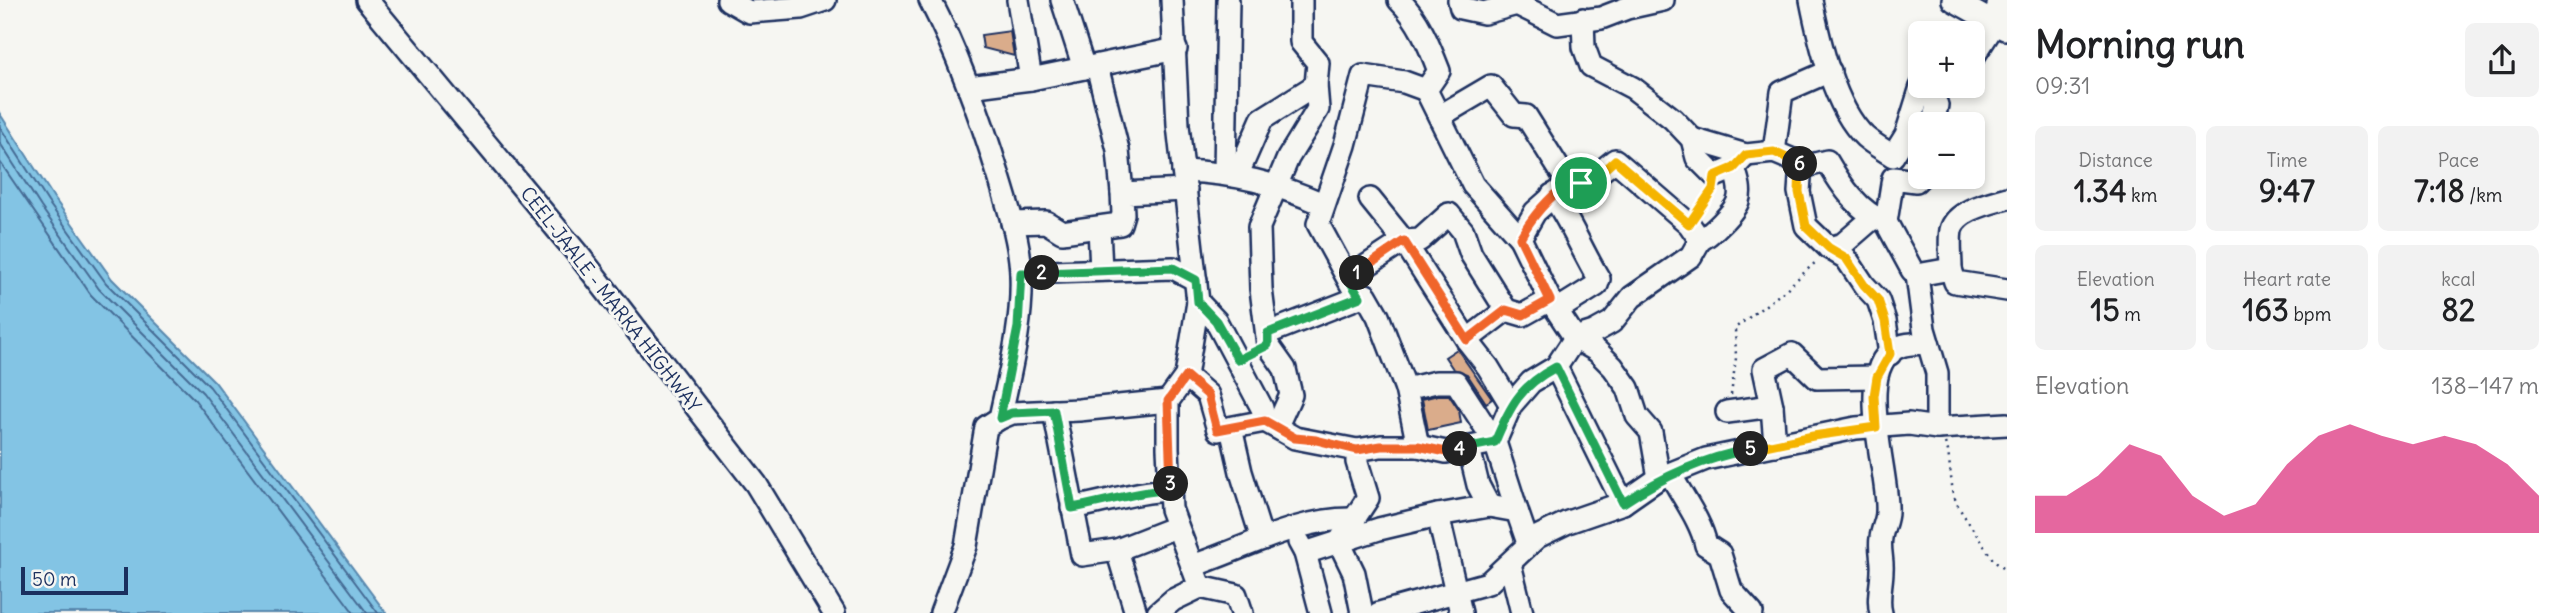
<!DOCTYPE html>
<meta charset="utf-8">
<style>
:root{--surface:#fff;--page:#f2f2f2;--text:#202124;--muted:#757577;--accent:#db2777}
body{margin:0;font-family:Delius,sans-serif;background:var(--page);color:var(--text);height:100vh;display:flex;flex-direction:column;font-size:26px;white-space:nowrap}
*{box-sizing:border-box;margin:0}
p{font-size:23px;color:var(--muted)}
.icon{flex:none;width:38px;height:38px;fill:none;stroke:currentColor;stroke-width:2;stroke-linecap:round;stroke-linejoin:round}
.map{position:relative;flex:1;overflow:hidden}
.side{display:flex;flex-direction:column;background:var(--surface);width:560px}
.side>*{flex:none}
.tools{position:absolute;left:1908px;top:21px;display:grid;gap:14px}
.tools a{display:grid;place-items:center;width:77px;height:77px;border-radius:10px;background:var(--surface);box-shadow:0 4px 10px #0003;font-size:35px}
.scale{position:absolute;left:21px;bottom:18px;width:107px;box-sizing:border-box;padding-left:7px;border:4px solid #1b2f5e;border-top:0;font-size:19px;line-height:24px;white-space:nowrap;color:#1b2f5e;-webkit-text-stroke:5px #f6f6f2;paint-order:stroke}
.pin{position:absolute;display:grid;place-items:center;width:60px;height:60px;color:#fff;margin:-30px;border:4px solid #fff;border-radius:50%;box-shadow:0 2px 7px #0007}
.km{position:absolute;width:35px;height:35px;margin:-18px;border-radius:50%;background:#222;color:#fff;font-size:19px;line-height:35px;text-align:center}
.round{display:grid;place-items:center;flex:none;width:74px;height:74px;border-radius:10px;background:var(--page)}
.headline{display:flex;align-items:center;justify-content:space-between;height:119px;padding:0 28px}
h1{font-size:38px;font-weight:700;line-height:52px}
.metrics{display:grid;grid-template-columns:repeat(3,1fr);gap:10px;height:119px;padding:7px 28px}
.metrics div{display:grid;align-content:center;border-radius:10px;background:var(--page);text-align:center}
.metrics b{font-size:30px;font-weight:700}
.metrics small{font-size:19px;font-weight:400}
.metrics p{font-size:19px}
.chart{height:196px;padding:14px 28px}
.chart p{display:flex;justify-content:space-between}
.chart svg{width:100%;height:126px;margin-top:7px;fill:var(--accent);opacity:.7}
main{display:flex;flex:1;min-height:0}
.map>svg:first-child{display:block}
</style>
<main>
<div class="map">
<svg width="2007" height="613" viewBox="0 0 2007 613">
<rect width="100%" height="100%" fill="#f6f6f2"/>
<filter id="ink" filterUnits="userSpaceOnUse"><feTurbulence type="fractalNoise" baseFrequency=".0143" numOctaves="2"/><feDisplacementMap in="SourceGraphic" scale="14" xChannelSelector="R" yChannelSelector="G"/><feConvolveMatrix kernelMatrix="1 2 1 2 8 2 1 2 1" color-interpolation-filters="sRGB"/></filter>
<g filter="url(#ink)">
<polygon fill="#83c4e4" stroke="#5988ae" stroke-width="2" points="0,114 54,198 112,279 215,382 386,613 0,613"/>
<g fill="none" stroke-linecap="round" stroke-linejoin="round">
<g stroke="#456b94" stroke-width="2">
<polyline points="0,127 48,202 106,283 210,387 378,613"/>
<polyline points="0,143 41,207 99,289 203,393 367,613"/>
<polyline points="0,162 91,295 195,400 354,613"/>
</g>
</g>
<g fill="#daac8b" stroke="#1b2f5e" stroke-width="2">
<polygon points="1010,31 1014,56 983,48 981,35"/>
<polygon points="1457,349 1492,399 1486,403 1467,374 1453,369 1445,357"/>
<polygon points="1438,395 1449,395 1459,410 1461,423 1428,430 1422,399"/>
</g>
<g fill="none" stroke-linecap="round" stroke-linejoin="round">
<g stroke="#1b2f5e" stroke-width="26">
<g id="minor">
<polyline points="367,0 581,258 756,484 834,613"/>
<polyline points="728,0 749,12 801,8 825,0"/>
<path d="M930 0C960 58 981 118 1000 180 1009 210 1020 243 1021 274 1023 323 1010 371 1000 418L986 427 966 546 941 613"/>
<polyline points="1018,0 1031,79"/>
<polyline points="1062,0 1084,68"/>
<polyline points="1172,0 1178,125 1198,302 1186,376 1168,401 1168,448 1171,509 1200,587 1236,595 1242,613"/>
<path d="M1399 0C1419 20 1429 45 1439 71L1426 90 1473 185 1520 238"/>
<polyline points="1459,0 1461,8 1484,13 1517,4 1557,24 1601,18 1627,8 1663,0"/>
<path d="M1811 0C1819 40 1834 108 1865 137 1873 144 1884 150 1893 156L1906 135 1921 87 1930 86"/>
<polyline points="1953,0 2005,29"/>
<polyline points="1583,19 1584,47 1591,66 1633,88 1673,119 1692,139 1697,158 1715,176 1734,168 1746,155"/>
<polyline points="1972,59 1995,23 1999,0"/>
<polyline points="1097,66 1118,150 1122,193"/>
<polyline points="1928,86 1937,105 1933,124"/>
<polyline points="969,87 1031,79 1176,49"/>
<polyline points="1426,90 1404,82 1363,76 1345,145 1318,224 1354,290 1360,297 1366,295 1378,316 1406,389 1436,382 1456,382 1495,442 1517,511"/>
<polyline points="1440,116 1491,86 1514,115 1526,116 1568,183 1589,181 1615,160 1689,224 1700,240"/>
<path d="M1692 139 1746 155 1774 152 1807 166 1827 161C1841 185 1859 213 1886 222"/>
<polyline points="1774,152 1782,92 1830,71"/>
<polyline points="1801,164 1799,192 1806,226 1829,248 1846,258 1864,285 1878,300 1885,321 1890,354"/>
<path d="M1183 171C1237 173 1274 183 1323 204"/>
<polyline points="1225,172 1228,0"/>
<polyline points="1237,176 1262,119 1316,85"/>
<polyline points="1920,177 1916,181 1893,178 1886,222 1912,270 1917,275 1951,269 1955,282 2007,290"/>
<polyline points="1568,183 1535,212 1520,238 1550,300 1575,338 1597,351 1613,367 1628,388 1637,416 1651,432 1659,478"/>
<path d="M1552 195C1571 222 1582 251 1599 279L1597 285 1557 310"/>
<polyline points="1370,199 1404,241 1467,340 1488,367 1511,405"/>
<polyline points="1012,223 1046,222 1062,232 1120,224 1123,214 1122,193 1186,190"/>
<polyline points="1099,228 1101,270"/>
<polyline points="1829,248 1843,244 1873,218"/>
<path d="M1951 269C1951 257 1949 242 1951 230 1956 210 1990 203 2007 198"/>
<polyline points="1021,273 1173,268 1196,280"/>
<polyline points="1917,275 1924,329 1937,373 1937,428"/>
<polyline points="1348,278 1404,241 1420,240 1449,214 1463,231 1471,254 1506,310"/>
<path d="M1198 302 1216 321 1262 408 1265 421 1295 438 1357 450 1381 446H1418L1446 452 1495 442 1511 405 1531 382 1556 367 1575 338 1594 332 1612 322 1632 297 1691 256 1700 240C1710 236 1735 211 1738 201 1742 190 1737 178 1734 168"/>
<polyline points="1268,333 1360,297"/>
<polyline points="1467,340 1506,310 1523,315 1550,300"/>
<polyline points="1556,367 1623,503"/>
<polyline points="1186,376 1208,395 1218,430 1265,421"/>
<polyline points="1406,389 1418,446"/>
<polyline points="1054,411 1082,555 1117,550 1176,527"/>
<polyline points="1727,412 1772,406"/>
<polyline points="1000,418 1012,413 1079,410 1168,401"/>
<polyline points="1277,426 1291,395 1285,369 1268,345 1261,289 1259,227 1288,158 1318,109 1316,85 1318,63 1301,42 1301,0"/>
<polyline points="1231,428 1241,472 1262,539"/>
<polyline points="1775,445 1772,406 1764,369 1792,354 1817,378 1876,377"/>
<polyline points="1469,448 1478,485 1489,506"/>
<polyline points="1357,450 1357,462 1368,498 1339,542 1354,573 1362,613"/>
<path d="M1671 475C1683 498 1701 521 1706 545L1720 554 1731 590 1752 613"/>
<path d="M1072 508C1107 502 1137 491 1172 490"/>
<polyline points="1438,515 1461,613"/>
<polyline points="1299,542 1305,553 1321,613"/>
<polyline points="1117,550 1136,613"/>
<polyline points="1305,553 1379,529 1438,515 1489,506 1517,511 1528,543"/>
<polyline points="1510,564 1522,613"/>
<path d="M1192 566C1244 549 1299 517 1355 519"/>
<polyline points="1158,613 1173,600 1200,587"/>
<polyline points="1379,613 1488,583 1537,537 1568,522 1623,503 1659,478 1706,459 1856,428 1909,424 1937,428 2007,424"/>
<path d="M1881 613C1877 599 1882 584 1882 570 1883 560 1879 549 1881 538 1882 529 1887 521 1887 512 1890 475 1850 362 1901 346 1909 343 1920 344 1928 343"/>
</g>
</g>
<g stroke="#1b2f5e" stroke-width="2.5" stroke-dasharray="2 5" stroke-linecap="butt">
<polyline points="1698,210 1710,193"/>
<polyline points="1731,395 1736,358 1735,328 1783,292 1818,260"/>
<polyline points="1945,443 1948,451 1953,494 1959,508 1994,561 2007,571"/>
</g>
<use href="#minor" stroke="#f6f6f2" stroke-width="21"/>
</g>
</g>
<g fill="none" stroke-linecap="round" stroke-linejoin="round" filter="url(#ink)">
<g stroke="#fff" stroke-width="14">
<path id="split-1" d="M1357 273 1404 241 1467 340 1506 310 1523 315 1550 300 1520 238C1533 215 1547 199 1568 183H1581"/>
</g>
<g stroke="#fff" stroke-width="14">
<polyline id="split-2" points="1042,273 1173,268 1196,280 1198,302 1216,321 1238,360 1268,345 1268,333 1360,297 1348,278 1357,273"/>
</g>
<g stroke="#fff" stroke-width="14">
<path id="split-3" d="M1042 273H1021L1018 327 1000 418 1012 413 1054 411 1072 508C1106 502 1138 491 1172 489L1171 484"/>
</g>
<g stroke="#fff" stroke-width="14">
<polyline id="split-4" points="1171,484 1168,401 1186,376 1208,395 1217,430 1265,421 1295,438 1316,440 1357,450 1381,446 1418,446 1446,452 1460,449"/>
</g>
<g stroke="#fff" stroke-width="14">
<path id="split-5" d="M1460 449 1495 442C1510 406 1520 386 1556 367L1623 503C1663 476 1703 458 1751 449"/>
</g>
<g stroke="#fff" stroke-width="14">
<polyline id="split-6" points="1751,449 1813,436 1876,427 1874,396 1877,377 1890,354 1885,321 1878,300 1864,285 1846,258 1829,248 1806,226 1799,192 1800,164"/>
</g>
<g stroke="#fff" stroke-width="14">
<polyline id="split-7" points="1581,183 1596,177 1615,160 1689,224 1713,189 1715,176 1734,168 1746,155 1774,152 1800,164"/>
</g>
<use href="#split-1" stroke="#f0652b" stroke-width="9"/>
<use href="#split-2" stroke="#22a559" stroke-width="9"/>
<use href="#split-3" stroke="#22a559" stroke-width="9"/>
<use href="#split-4" stroke="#f0652b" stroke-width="9"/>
<use href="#split-5" stroke="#22a559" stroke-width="9"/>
<use href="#split-6" stroke="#f5b400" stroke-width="9"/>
<use href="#split-7" stroke="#f5b400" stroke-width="9"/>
</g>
<g text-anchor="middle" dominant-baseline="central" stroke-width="6" stroke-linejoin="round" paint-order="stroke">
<g font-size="19" fill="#1b2f5e" stroke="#f6f6f2">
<text transform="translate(611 299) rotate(52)">CEEL-JAALE - MARKA HIGHWAY</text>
</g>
</g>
</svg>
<div class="tools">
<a>+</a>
<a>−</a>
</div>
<div class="scale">50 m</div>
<div class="pin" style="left:1581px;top:183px;background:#1e9e55"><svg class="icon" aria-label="arrive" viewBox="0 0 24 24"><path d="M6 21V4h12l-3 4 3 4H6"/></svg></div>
<b class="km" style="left:1357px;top:273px">1</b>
<b class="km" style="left:1042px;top:273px">2</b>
<b class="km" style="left:1171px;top:484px">3</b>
<b class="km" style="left:1460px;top:449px">4</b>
<b class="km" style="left:1751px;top:449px">5</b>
<b class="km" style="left:1800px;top:164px">6</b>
</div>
<section class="side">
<div class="headline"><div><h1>Morning run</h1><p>09:31</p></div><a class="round"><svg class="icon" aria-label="share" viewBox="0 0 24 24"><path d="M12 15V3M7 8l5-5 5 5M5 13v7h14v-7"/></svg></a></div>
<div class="metrics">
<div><p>Distance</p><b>1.34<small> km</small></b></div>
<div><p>Time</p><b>9:47</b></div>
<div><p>Pace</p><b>7:18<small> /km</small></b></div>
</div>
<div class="metrics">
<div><p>Elevation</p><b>15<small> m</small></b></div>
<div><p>Heart rate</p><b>163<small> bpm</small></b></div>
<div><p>kcal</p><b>82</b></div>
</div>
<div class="chart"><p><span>Elevation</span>138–147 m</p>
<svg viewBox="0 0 160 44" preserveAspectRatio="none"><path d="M0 44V31L10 31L20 24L30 13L40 17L50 31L60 38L70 34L80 20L90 10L100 6L110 10L120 13L130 10L140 13L150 20L160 31V44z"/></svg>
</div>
</section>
</main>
